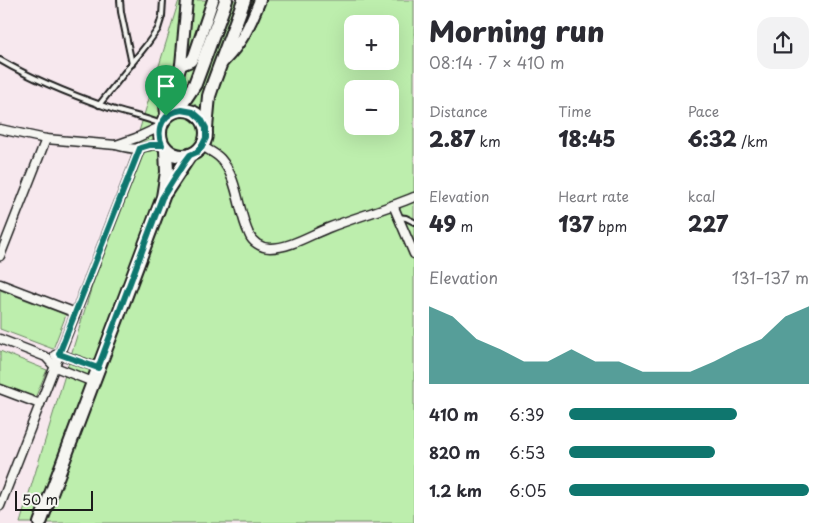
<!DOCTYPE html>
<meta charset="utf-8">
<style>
:root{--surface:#fff;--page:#f2f2f3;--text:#2b2b33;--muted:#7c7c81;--accent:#0f766e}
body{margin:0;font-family:"Playpen Sans",sans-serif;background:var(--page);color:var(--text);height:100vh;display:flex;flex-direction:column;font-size:19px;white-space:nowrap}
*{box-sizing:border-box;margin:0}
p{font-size:16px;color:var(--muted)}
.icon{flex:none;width:28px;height:28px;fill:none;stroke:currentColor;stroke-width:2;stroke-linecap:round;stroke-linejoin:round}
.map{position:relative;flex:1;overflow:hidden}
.drawer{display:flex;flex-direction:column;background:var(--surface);width:410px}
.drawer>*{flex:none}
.fabs{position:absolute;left:344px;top:15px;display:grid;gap:10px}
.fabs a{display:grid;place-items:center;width:55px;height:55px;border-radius:10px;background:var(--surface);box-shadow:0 5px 20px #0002;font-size:25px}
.scale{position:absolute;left:15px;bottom:12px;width:78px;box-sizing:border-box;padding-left:5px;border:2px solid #1c1c1c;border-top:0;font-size:14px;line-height:18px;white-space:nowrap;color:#1c1c1c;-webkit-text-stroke:4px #f6f6f2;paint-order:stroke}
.pin{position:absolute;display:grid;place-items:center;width:42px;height:42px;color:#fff;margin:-51px -21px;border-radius:50% 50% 50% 0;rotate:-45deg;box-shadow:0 0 5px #0007}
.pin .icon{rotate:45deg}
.round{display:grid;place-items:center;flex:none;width:52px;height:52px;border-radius:15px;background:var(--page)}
.headline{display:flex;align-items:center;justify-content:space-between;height:85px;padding:0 15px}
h1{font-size:28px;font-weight:800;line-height:38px}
.figures{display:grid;grid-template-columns:repeat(3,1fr);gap:8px;height:85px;padding:5px 15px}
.figures div{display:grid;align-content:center}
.figures b{font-size:21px;font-weight:800}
.figures small{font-size:14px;font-weight:400}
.figures p{font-size:14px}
.chart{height:140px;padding:10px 15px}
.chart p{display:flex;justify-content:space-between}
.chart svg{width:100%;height:90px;margin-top:5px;fill:var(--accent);opacity:.7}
ul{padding:0 15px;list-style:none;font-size:16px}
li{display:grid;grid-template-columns:80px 60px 1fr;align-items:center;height:38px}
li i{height:12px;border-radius:6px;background:var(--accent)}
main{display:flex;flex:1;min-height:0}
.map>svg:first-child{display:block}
</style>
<main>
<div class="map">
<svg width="414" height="523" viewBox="0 0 414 523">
<rect width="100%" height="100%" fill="#f7e8ee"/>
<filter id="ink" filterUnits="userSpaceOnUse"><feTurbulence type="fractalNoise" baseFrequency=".02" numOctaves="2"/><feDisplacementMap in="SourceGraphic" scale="10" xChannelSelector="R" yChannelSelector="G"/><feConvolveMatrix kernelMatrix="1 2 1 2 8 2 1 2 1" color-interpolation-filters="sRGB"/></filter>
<g filter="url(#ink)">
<g fill="#bdeead" stroke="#6c8564" fill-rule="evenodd">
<path d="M179 0H414V523H20ZM352 24H390V61H352ZM352 89H390V126H352Z"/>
<polygon points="0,290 66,315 53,349 0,329"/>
<polygon points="0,351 47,370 35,398 0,384"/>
</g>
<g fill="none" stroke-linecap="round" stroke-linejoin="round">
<g stroke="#1c1c1c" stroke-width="8">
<g id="service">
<polyline points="120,0 121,12 132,64"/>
<path d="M0 60C34 80 72 95 109 108 126 114 144 117 161 124"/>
<polyline points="99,105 148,43 158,29 162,16 163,0"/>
<polyline points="398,217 406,218 414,222"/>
</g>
</g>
<g stroke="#1c1c1c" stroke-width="11">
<g id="minor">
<path d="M0 129 46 139 116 145C124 147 133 150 141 148 149 146 154 144 162 145"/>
<polyline points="116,145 136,138 160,127"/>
<path d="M202 146C208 150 217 154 221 159 238 179 238 211 249 234 252 242 261 248 270 248 290 248 310 235 328 228 356 217 386 209 414 197"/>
<polyline points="393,205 414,254"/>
<polyline points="0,256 46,139"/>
<polyline points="0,284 76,313"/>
<polyline points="0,339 46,357 55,367 93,382"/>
<polyline points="55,355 59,354 99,368"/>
<polyline points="0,389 40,404"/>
<polyline points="0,506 140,149"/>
</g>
</g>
<g stroke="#1c1c1c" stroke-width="14">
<g id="tertiary">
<path d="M223 62C243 41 249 27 260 0"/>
<polyline points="181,65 191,61 194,56 213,0"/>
<polyline points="166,116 165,102 176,82 181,65 187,0"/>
</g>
</g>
<g stroke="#1c1c1c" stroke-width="16">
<g id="primary">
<circle cx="183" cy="133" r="23"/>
<polyline points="172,112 183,102 195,84 226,0"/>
<polyline points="206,128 209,96 213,84 244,0"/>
<polyline points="165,193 190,155"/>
<polyline points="40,523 163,197 167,172 166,150"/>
</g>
</g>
<use href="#service" stroke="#f6f6f2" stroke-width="4"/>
<use href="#minor" stroke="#f6f6f2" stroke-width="8"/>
<use href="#tertiary" stroke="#f6f6f2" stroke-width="10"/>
<use href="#primary" stroke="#f6f6f2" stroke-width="12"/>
</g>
</g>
<g fill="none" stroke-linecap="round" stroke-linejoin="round" filter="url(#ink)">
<g stroke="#fff" stroke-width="10">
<path id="route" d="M182 110 193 112 201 119 206 128V138L202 146 197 152 190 155 184 163 162 198 98 368 59 354 140 148 150 145H162C155 128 164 112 182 110Z"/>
</g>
<use href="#route" stroke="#0f766e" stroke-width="6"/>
</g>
</svg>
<div class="fabs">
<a>+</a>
<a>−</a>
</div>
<div class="scale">50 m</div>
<div class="pin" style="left:166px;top:116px;background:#1e9e55"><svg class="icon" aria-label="arrive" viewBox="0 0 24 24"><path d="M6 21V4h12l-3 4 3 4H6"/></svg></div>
</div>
<section class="drawer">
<div class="headline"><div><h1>Morning run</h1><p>08:14 · 7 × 410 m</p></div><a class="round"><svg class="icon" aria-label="share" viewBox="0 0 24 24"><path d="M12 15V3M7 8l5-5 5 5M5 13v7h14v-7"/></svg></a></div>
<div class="figures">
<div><p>Distance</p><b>2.87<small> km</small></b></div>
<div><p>Time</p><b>18:45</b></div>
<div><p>Pace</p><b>6:32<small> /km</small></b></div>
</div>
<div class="figures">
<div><p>Elevation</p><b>49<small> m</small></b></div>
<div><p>Heart rate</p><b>137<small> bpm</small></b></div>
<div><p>kcal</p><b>227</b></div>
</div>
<div class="chart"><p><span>Elevation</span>131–137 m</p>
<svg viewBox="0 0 160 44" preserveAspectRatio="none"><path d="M0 44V6L10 11L20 22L30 27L40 33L50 33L60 27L70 33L80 33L90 38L100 38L110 38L120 33L130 27L140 22L150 11L160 6V44z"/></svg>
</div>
<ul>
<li><b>410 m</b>6:39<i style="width:70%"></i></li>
<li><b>820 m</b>6:53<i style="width:61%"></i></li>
<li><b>1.2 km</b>6:05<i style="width:100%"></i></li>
</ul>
</section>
</main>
